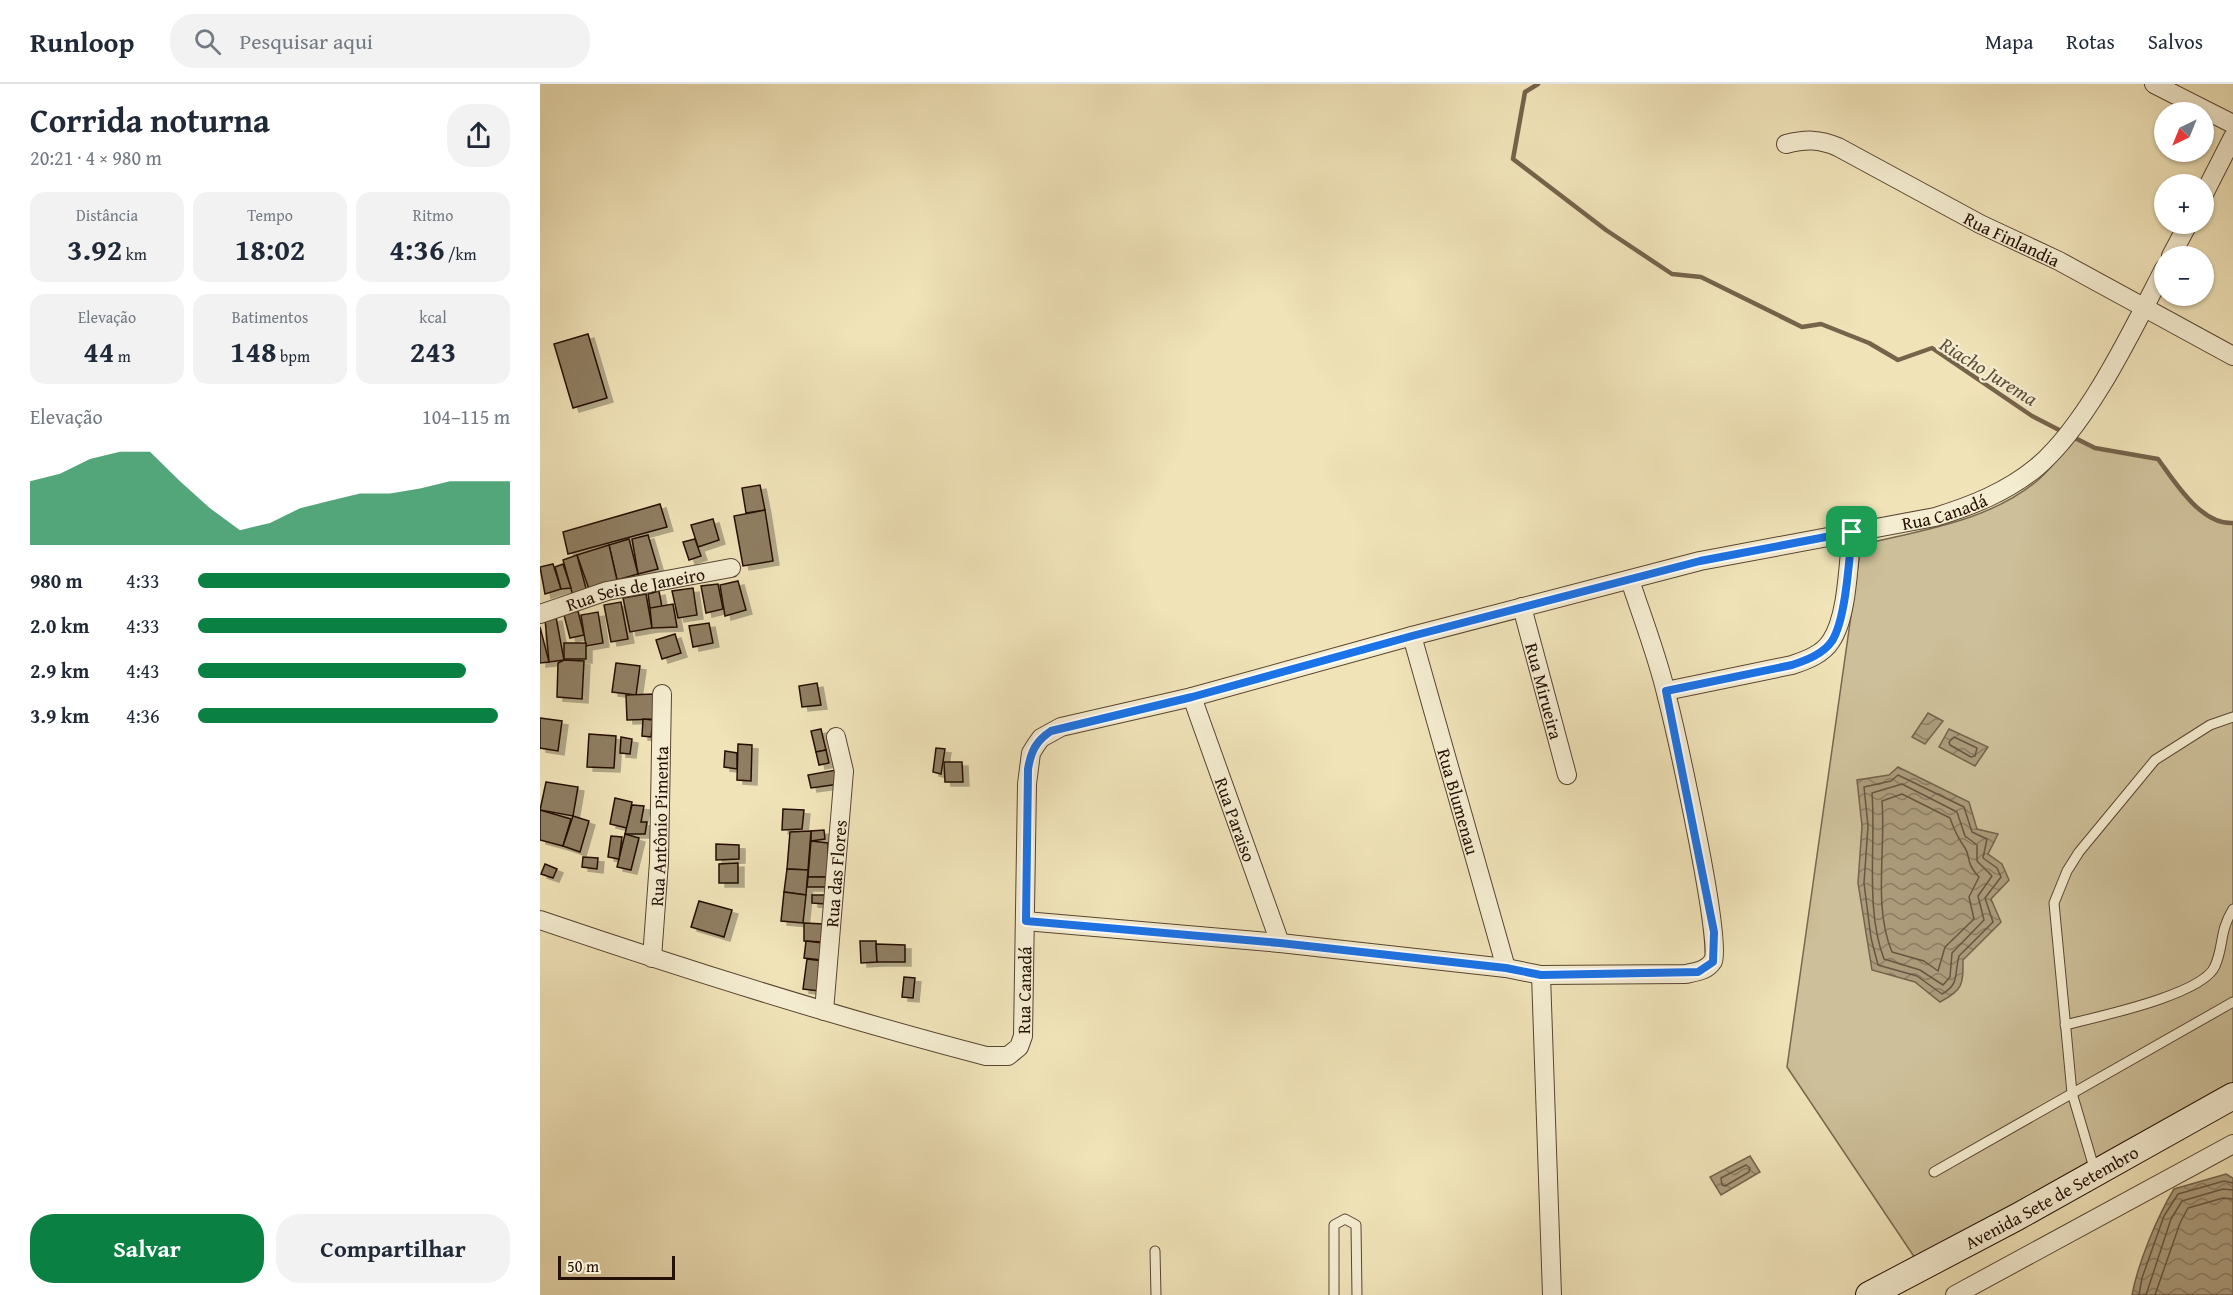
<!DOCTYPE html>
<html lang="pt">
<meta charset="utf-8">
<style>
:root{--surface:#fff;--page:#f2f2f3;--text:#1f2937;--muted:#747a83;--line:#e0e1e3;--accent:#0b8043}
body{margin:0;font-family:"Gentium Book Plus",serif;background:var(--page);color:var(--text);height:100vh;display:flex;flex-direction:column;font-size:22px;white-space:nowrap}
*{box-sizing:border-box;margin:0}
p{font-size:20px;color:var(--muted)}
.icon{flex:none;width:33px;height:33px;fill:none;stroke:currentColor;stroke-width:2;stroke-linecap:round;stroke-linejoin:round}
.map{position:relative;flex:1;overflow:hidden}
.panel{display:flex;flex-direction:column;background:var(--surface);width:540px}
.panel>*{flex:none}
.needle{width:39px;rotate:223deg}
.tools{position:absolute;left:1614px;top:18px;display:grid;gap:12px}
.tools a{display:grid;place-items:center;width:60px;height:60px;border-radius:50%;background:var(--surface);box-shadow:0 2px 4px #0004;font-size:30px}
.scale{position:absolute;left:18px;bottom:15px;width:117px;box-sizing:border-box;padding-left:6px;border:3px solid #251004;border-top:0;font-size:16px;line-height:21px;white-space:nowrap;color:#251004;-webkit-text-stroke:4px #f5edd1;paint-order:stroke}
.pin{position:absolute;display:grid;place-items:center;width:51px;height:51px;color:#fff;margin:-26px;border-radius:12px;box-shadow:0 3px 9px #0006}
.round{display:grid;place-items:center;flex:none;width:63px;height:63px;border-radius:24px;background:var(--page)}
.headline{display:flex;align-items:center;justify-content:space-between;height:102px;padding:0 30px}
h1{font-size:33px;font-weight:600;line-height:45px}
.figures{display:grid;grid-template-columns:repeat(3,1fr);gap:9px;height:102px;padding:6px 30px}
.figures div{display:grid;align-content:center;border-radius:15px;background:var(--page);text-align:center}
.figures b{font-size:30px;font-weight:600}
.figures small{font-size:16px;font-weight:400}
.figures p{font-size:16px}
.chart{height:168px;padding:12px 30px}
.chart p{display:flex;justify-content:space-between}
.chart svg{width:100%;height:108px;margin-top:6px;fill:var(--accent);opacity:.7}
.button{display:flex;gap:12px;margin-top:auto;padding:12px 30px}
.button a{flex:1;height:69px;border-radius:24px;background:var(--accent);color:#fff;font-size:24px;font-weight:600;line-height:69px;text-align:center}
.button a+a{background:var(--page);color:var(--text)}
ul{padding:0 30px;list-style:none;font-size:20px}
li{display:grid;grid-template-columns:96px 72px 1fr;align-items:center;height:45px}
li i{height:15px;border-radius:8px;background:var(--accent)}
header{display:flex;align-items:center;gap:36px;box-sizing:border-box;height:84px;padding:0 30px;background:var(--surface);border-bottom:2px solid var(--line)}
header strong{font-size:28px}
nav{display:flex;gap:33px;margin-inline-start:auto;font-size:21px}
.search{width:420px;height:54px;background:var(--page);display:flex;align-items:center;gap:15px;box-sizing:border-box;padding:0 21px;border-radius:24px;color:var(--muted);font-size:22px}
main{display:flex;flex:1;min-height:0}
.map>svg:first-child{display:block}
</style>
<header>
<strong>Runloop</strong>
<div class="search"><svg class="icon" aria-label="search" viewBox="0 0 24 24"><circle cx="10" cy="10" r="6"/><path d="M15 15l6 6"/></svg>Pesquisar aqui</div>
<nav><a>Mapa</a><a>Rotas</a><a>Salvos</a></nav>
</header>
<main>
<section class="panel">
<div class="headline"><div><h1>Corrida noturna</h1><p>20:21 · 4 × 980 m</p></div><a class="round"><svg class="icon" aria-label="share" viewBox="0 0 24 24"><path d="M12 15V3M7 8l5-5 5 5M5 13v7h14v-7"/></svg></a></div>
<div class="figures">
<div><p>Distância</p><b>3.92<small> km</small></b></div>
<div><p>Tempo</p><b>18:02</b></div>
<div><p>Ritmo</p><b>4:36<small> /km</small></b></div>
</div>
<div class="figures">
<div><p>Elevação</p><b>44<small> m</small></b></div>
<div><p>Batimentos</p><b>148<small> bpm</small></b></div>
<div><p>kcal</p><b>243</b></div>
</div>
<div class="chart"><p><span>Elevação</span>104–115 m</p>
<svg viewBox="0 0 160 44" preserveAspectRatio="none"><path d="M0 44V18L10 15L20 9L30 6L40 6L50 18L60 29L70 38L80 35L90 29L100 26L110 23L120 23L130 21L140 18L150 18L160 18V44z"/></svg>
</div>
<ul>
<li><b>980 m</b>4:33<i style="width:100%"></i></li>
<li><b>2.0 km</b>4:33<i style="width:99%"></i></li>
<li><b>2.9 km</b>4:43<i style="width:86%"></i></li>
<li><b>3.9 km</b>4:36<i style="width:96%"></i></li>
</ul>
<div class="button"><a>Salvar</a><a>Compartilhar</a></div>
</section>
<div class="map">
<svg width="1693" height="1211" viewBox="0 0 1693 1211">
<defs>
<pattern id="water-waves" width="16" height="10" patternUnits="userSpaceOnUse" patternTransform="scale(1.5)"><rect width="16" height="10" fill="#ab9b7b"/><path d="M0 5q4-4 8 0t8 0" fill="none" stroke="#8b7d63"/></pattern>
<filter id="shadow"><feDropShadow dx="6" dy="4" stdDeviation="0" flood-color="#0004"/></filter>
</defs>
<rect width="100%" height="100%" fill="#f0e3b8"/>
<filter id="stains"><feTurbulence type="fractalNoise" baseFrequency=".00333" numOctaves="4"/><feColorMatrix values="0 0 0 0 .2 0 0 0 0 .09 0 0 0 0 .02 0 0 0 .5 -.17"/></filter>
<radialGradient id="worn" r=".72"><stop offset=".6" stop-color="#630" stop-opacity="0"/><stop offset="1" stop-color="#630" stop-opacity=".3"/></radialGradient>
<path fill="#cdbf99" stroke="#79684e" stroke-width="1.5" d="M1535 354 1555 364 1618 375C1635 398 1661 441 1693 439V1003L1375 1174 1247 983 1321 461C1381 446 1450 437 1498 396 1512 384 1523 368 1535 354Z"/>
<g fill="url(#water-waves)" stroke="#75634b" stroke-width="1.5">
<polygon points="1388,629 1403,637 1385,660 1372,653"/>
<polygon points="1409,645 1448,663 1435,682 1399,663"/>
<path d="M1358 683 1429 718 1437 745 1458 750 1448 770 1462 780 1469 796 1451 815 1461 838 1423 876C1423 901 1423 906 1400 918L1375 898 1332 886 1318 799 1322 742 1317 696 1349 691Z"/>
<polygon points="1210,1072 1220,1088 1181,1111 1170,1093"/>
<path d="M1686 1090 1693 1094V1211H1592C1598 1179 1617 1133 1634 1105Z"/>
</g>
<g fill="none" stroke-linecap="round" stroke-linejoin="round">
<g stroke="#685640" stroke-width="1.5">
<polygon points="1414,653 1437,664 1435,672 1431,673 1410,661 1409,658"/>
<path d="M1358 691 1424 723 1432 748 1447 755 1443 774 1457 784 1461 793 1445 814 1453 838 1419 872C1414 890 1420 900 1402 910L1377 892 1338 881 1331 854 1324 799 1328 742 1324 703 1351 697Z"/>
<path d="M1362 700 1417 728 1425 752 1437 761V777L1452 792 1438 812 1444 836 1412 869 1410 893 1403 901 1380 886 1344 875C1325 825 1336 762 1332 709Z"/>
<path d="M1362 710 1410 734C1414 746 1418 754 1425 764 1431 773 1425 778 1439 793L1429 813 1434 835 1405 863 1398 887 1384 877 1352 868C1333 823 1346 765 1342 717Z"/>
<polygon points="1206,1081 1210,1084 1209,1088 1185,1102 1182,1101 1181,1094"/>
<polyline points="1599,1211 1602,1194 1624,1132 1638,1110 1684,1097 1693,1099"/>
<polyline points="1606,1211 1631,1135 1642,1117 1683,1105 1693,1106"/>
<polyline points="1615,1211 1640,1139 1648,1124 1683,1114 1693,1115"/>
</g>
<g stroke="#75634b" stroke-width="4.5">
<polyline points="998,0 985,8 973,75 1066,146 1132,190 1161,193 1262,243 1281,240 1329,259 1358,276 1392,264 1492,332 1523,348"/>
<path d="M1533 353 1555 364 1618 375C1635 398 1661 441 1693 439"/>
</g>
</g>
<g fill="#8f7e62" stroke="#251004" stroke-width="1.5" filter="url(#shadow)">
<polygon points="48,250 67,314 33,324 14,260"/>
<polygon points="220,401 225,426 206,429 202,404"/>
<polygon points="120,420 127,443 28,470 23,448"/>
<polygon points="225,426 233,477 203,482 194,432"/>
<polygon points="173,435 179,456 158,463 151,441"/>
<polygon points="108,451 118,485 98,490 92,455"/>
<polygon points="89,455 98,490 77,496 69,461"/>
<polygon points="155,455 161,472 149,476 143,458"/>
<polygon points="69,461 77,496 49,505 37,471"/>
<polygon points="37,471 47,508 33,512 23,476"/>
<polygon points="13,480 21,505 5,510 0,483"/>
<polygon points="23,480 31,504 21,505 15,483"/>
<polygon points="198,497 206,526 185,532 180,501"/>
<polygon points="178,500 183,525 166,529 161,502"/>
<polygon points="153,504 157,531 138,534 132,507"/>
<polygon points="119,507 122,523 110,524 108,510"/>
<polygon points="106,510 112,544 90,548 83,514"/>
<polygon points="81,518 88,555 71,558 64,521"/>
<polygon points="133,520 137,543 112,544 110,524"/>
<polygon points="38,527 44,551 30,554 24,531"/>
<polygon points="58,528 63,559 46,562 41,531"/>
<polygon points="16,533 24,576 9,578 5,535"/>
<polygon points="169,539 173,559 153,563 149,542"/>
<polygon points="0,543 9,578 0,579"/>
<polygon points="135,550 141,569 122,575 116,556"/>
<rect x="24" y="559" width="22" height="16"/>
<polygon points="24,576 44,577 42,615 17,613 18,579"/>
<polygon points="76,579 100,582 96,611 72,608"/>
<polygon points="277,599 281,621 262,623 259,602"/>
<polygon points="116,610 117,635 87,636 86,611"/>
<polygon points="0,634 22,637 18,667 0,664"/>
<polygon points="103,635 113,636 111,653 102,652"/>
<polygon points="281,645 286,666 276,668 271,647"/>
<polygon points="49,650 76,652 74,684 47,683"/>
<polygon points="81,653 92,655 90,670 80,669"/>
<polygon points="198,660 212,661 211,697 197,696"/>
<polygon points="396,664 405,665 401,690 393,688"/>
<polygon points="286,666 289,679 279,681 276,668"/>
<polygon points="185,667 197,669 197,685 184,683"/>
<polygon points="404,678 422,678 423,698 405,698"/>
<polygon points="296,686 299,700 271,704 268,691"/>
<polygon points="6,698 38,703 33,732 0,726"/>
<polygon points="75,714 92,718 87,744 70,740"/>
<polygon points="92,721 104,722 101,738 107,738 105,750 85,750"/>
<polygon points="243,725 264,726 262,745 242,746"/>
<polygon points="0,726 31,735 23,762 0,756"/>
<polygon points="33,732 49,737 40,768 23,762"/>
<polygon points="284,746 285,755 271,757 271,747"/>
<polygon points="271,747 268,786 247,785 250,748"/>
<polygon points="85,750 99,754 91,786 77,783"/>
<polygon points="71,752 82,753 79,775 68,773"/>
<polygon points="271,757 288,759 288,793 268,793"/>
<polygon points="176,760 199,761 199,775 176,776"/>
<polygon points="43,773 58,774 57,785 42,783"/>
<polygon points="198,779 198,799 179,799 179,780"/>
<polygon points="5,780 17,785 13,794 1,790"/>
<polygon points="247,785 268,786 266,811 244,808"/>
<polygon points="268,793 288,793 288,803 267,803"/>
<polygon points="244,808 266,811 263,839 241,837"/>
<polygon points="272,811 286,811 286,820 272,819"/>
<polygon points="159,817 192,826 184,853 151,843"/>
<polygon points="264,839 284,840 284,858 264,857"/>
<polygon points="266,857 283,859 281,876 264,874"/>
<polygon points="320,857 336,857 337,878 321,879"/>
<polygon points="336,860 365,861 365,878 337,878"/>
<polygon points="267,875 283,877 279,907 263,905"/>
<polygon points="364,893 375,894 373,914 362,913"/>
</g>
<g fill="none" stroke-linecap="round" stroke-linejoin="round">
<g stroke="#584531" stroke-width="11">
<g id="lane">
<path d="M1525 941C1556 933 1663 911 1675 882 1684 862 1679 848 1693 825"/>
<polyline points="1555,1087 1532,1009 1514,819 1527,787 1539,768 1615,676 1670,641 1693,633"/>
<polyline points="1394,1088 1693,918"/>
<polyline points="615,1167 616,1211"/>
<polyline points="794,1211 794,1141 805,1135 816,1141 817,1211"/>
</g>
</g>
<g stroke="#584531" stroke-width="20">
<g id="street">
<polyline points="1614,0 1693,40"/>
<path id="s1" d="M1246 60C1266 55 1279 55 1298 63L1440 140 1519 177 1693 272"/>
<polyline points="1664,110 1693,53"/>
<polyline points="1631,172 1648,140"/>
<path id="s2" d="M982 523 1027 691"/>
<path id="s3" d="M0 530 67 507 191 484"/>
<path id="s4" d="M872 552 966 884"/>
<path d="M1126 607 1252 581C1267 576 1283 570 1291 557 1308 532 1308 478 1312 448"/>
<path id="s5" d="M652 613 740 859"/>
<path id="s6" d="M0 836C147 886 296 933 446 972H468L479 963 483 952 487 700 491 669 496 661 501 654 521 643 652 613 872 552 1160 477 1395 433C1431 422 1467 408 1497 383 1548 340 1593 245 1624 185"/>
<path d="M485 837 740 859 966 884 1001 891 1145 890C1155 888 1167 887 1173 877 1183 858 1135 644 1126 609 1117 571 1102 533 1090 496"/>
<path id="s7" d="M112 874 119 778 122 610"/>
<polyline points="1001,891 1012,1211"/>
<path id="s8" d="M284 927 304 687 296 653"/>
<polyline points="1415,1211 1693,1060"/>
</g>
</g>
<g stroke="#251004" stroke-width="28">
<g id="secondary">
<path id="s9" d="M1329 1211 1477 1133 1693 1012"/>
</g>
</g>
<use href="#lane" stroke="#f5edd1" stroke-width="9"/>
<use href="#street" stroke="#f5edd1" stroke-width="18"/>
<use href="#secondary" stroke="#f5edd1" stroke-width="26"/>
</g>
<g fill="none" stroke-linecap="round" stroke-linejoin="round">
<g stroke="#fff" stroke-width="12">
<path id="route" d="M1312 448C1309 476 1306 535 1292 557 1283 570 1267 576 1252 581L1126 607 1174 848 1173 878 1158 888 1001 891 966 884 740 859 486 837 488 685C491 667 496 657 511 647L652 613 872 552 1160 477Z"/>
</g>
<use href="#route" stroke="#1a73e8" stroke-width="8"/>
</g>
<g text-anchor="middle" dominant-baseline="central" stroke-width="4.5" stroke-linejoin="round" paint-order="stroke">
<g font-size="18" fill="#251004" stroke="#f5edd1">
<text stroke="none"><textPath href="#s1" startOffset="250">Rua Finlandia</textPath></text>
<text stroke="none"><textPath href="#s6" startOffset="1748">Rua Canadá</textPath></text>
<text stroke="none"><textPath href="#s3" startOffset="99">Rua Seis de Janeiro</textPath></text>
<text stroke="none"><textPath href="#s2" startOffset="87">Rua Mirueira</textPath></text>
<text stroke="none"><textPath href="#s4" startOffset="172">Rua Blumenau</textPath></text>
<text stroke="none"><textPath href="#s5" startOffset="130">Rua Paraiso</textPath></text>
<text stroke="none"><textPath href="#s7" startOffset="132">Rua Antônio Pimenta</textPath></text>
<text stroke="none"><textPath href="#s8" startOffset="138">Rua das Flores</textPath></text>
<text stroke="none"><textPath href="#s6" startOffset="560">Rua Canadá</textPath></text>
<text stroke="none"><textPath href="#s9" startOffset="207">Avenida Sete de Setembro</textPath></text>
</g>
<g font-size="20" font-style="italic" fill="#614f3a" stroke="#f5edd1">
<text transform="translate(1449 287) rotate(32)">Riacho Jurema</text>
</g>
</g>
<rect width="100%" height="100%" filter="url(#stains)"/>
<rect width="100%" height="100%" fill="url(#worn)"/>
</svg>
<div class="tools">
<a><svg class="needle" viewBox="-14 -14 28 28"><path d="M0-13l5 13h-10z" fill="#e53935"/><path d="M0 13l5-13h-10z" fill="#747a83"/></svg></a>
<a>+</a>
<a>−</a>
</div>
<div class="scale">50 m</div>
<div class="pin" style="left:1312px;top:448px;background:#1e9e55"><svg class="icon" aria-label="arrive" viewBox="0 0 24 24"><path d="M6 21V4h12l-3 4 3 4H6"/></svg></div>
</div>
</main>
